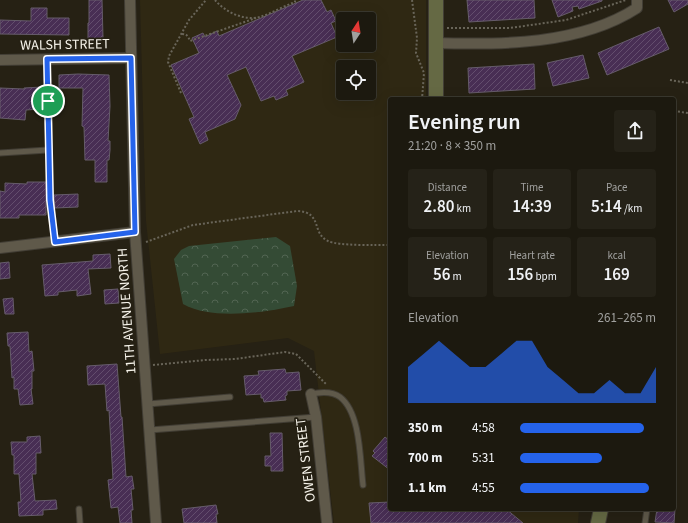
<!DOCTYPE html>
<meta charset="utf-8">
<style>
:root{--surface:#1c190f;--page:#252218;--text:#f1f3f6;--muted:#a0a09e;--line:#3a382f;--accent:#2563eb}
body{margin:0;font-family:"Source Sans 3",sans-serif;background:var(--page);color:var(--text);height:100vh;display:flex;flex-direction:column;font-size:15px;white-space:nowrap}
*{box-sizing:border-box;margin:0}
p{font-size:13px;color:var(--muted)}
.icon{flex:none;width:22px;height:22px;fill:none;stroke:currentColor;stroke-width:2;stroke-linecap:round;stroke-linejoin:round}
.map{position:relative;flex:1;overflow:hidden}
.sheet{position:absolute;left:388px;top:97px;width:288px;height:414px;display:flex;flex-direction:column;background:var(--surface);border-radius:4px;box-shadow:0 4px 16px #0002,0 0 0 1px var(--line)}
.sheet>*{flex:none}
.needle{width:26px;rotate:12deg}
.buttons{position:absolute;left:336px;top:12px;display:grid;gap:8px}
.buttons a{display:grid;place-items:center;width:40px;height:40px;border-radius:4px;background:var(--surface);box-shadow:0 4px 16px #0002,0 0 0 1px var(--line);font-size:20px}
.pin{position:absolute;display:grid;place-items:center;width:34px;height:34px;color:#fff;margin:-17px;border:2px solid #fff;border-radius:50%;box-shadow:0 1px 4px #0007}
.round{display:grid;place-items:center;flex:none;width:42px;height:42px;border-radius:4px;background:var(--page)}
.headline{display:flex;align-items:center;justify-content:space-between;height:68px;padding:0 20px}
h1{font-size:22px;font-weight:600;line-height:30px}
.stats{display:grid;grid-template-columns:repeat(3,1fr);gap:6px;height:68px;padding:4px 20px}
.stats div{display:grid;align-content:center;border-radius:4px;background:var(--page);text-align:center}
.stats b{font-size:17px;font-weight:600}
.stats small{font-size:11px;font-weight:400}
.stats p{font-size:11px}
.chart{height:112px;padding:8px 20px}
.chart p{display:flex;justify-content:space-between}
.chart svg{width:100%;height:72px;margin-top:4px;fill:var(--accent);opacity:.7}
ul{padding:0 20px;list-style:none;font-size:13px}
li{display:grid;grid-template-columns:64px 48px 1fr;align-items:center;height:30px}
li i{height:10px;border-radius:5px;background:var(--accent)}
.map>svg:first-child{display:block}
</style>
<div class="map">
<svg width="688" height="523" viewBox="0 0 688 523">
<defs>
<pattern id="park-crowns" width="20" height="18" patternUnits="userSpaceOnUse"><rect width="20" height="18" fill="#344b35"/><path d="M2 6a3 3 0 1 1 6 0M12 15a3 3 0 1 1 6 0" fill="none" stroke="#526552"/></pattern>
<pattern id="building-hatch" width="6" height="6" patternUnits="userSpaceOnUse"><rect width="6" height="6" fill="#482e54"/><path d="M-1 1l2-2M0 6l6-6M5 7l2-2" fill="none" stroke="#634d6d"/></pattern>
</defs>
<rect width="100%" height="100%" fill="#262114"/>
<path fill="#2f2813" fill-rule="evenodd" d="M140 0H426V99H390V509H579L578 523H334L314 351 288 338 160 354 146 221ZM343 19H369V45H343ZM343 67H369V93H343Z"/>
<path fill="url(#park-crowns)" d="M276 237 290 246 297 286 294 306C262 313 211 320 183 304L174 259 181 250 189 246Z"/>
<g fill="url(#building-hatch)" stroke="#665c6b">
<polygon points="89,0 102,0 103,38 88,39 88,23 89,23"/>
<polygon points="303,0 321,0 327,12 331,10 336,21 331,23 337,37 292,56 304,82 286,90 288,95 276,100 274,96 261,101 246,67 227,75 241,105 235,119 205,132 208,140 200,144 189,119 194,117 171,65 199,53 192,38 203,33 205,37 217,31 219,36"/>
<polygon points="467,0 534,0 535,18 469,22"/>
<polygon points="552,0 602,0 602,1 579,9 578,6 572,7 573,11 558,17"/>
<polygon points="668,0 688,0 688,4 674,12"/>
<polygon points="31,8 47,8 47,18 69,18 69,35 0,34 0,20 31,21"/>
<polygon points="659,27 669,49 607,75 598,53"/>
<polygon points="583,55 589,78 553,86 547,63"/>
<polygon points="534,64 535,89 469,93 468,68"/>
<polygon points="78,74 109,75 110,106 108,141 110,141 110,150 109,160 107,160 107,182 95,182 95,160 85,160 84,127 82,126 83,88 59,88 59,75"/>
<polygon points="42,87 41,109 26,110 25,120 0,118 0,88 24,89 24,88"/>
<polygon points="27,182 46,182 46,215 19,215 19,218 0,218 0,191 5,192 5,183 27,184"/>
<polygon points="78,194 78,207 55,208 54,195"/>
<polygon points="110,254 111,268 88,269 91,294 77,296 77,290 58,292 58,295 45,296 42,265 93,261 93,255"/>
<polygon points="9,262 10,278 0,279 0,263"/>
<polygon points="118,289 119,303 105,304 104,290"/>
<polygon points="13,298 14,314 5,314 3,299"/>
<polygon points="28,332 29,352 32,351 34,371 32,371 32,389 31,389 33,404 20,405 18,389 14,389 14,377 12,378 10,346 8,346 7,333"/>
<polygon points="117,364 121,417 122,417 126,477 132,476 134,489 131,489 133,510 131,510 132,523 120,523 118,507 111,508 108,480 113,479 109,410 107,411 105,384 88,385 87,366"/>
<polygon points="285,369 286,373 299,372 301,390 287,391 287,395 285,396 286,400 264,402 263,398 261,398 261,394 246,395 244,376 259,375 258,371"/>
<polygon points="270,433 282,433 283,471 271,471 271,466 265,466 265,456 271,456"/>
<polygon points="40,436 41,453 36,453 36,474 32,474 35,501 56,500 57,509 43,510 43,515 19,516 18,502 21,502 19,474 14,474 14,455 12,455 11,442 27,442 27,437"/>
<polygon points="385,437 390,441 390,470 372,456 375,453 373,451"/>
<polygon points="390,502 390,509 506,509 523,523 371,523 369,503"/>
<polygon points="216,505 218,514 216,514 217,523 184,523 182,509"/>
<polygon points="657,509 675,509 674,523 655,522"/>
</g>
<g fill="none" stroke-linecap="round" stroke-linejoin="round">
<g stroke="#423e35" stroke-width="7">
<g id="lane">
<polyline points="47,59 50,201 55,242"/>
<polyline points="0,153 48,150"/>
<path d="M311 394C320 392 332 391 340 397 361 413 360 461 363 485"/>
<polyline points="148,404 230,397"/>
<polyline points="150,430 316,417"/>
<polyline points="79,509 80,523"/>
<polyline points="645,523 647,509"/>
</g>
</g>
<g stroke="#423e35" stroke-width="12">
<g id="street">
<polyline points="130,0 135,232 156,523"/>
<path d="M436 43C501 45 580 45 637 8V0"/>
<polyline points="0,60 131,58"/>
<polyline points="0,248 135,232"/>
<polyline points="311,394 316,417 327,523"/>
</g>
</g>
<g stroke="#423e35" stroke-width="16">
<g id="secondary">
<polyline points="436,99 436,0"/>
<polyline points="598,523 601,509"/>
</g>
</g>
<g stroke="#696559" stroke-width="2" stroke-dasharray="2 2" stroke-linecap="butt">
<path d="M215 0C225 12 244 21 260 17 272 13 284 6 295 2V0"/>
<polyline points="412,0 417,38 416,53 424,73 422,99"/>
<polyline points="447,28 510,28 566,20 626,0"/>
<path d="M182 34C187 34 188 36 190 41L256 18"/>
<polyline points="670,80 688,83"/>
<polyline points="181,93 168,62 169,56 189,20 206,0"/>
<polyline points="674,111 688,113"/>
<path d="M146 242 193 225 297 211C323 212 311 233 328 241 338 246 377 245 390 245"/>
<polyline points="153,365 206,360 235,359 285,352 296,354 327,385"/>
</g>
<use href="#lane" stroke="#5f594a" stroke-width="5"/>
<use href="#street" stroke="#5f594a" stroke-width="10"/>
<use href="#secondary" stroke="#656944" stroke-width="14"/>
</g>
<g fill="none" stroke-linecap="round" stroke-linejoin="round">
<g stroke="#fff" stroke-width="8">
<polygon id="route" points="131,58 135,232 55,242 50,200 47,59"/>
</g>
<use href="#route" stroke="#2563eb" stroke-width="5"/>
</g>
<g text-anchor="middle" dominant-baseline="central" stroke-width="3.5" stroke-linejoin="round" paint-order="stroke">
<g font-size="14" fill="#f6f3ea" stroke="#262114">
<text transform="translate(65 45) rotate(-1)">WALSH STREET</text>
<text transform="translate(127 311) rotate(-94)">11TH AVENUE NORTH</text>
<text transform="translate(306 460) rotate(-97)">OWEN STREET</text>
</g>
</g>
</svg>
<div class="buttons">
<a><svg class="needle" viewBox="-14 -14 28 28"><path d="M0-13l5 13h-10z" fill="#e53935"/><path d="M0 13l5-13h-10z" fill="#a0a09e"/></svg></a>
<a><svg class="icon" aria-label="locate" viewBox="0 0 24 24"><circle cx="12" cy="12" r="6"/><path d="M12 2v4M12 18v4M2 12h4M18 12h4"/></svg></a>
</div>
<div class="pin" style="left:48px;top:101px;background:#1e9e55"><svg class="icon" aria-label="arrive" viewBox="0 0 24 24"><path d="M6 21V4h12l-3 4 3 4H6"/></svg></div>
<section class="sheet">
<div class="headline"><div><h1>Evening run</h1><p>21:20 · 8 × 350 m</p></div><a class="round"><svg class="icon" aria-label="share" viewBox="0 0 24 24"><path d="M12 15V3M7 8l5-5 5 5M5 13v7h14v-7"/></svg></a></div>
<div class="stats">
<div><p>Distance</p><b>2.80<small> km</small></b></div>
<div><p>Time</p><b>14:39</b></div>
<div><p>Pace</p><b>5:14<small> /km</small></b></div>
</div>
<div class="stats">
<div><p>Elevation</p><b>56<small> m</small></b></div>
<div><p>Heart rate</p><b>156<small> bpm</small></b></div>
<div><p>kcal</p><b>169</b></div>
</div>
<div class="chart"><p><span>Elevation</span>261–265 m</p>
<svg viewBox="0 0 160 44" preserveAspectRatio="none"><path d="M0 44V22L10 14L20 6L30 14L40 22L50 22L60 14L70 6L80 6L90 22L100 30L110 38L120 38L130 30L140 38L150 38L160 22V44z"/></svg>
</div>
<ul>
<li><b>350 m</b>4:58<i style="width:91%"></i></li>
<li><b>700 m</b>5:31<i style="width:60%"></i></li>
<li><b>1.1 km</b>4:55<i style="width:95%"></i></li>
</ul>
</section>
</div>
